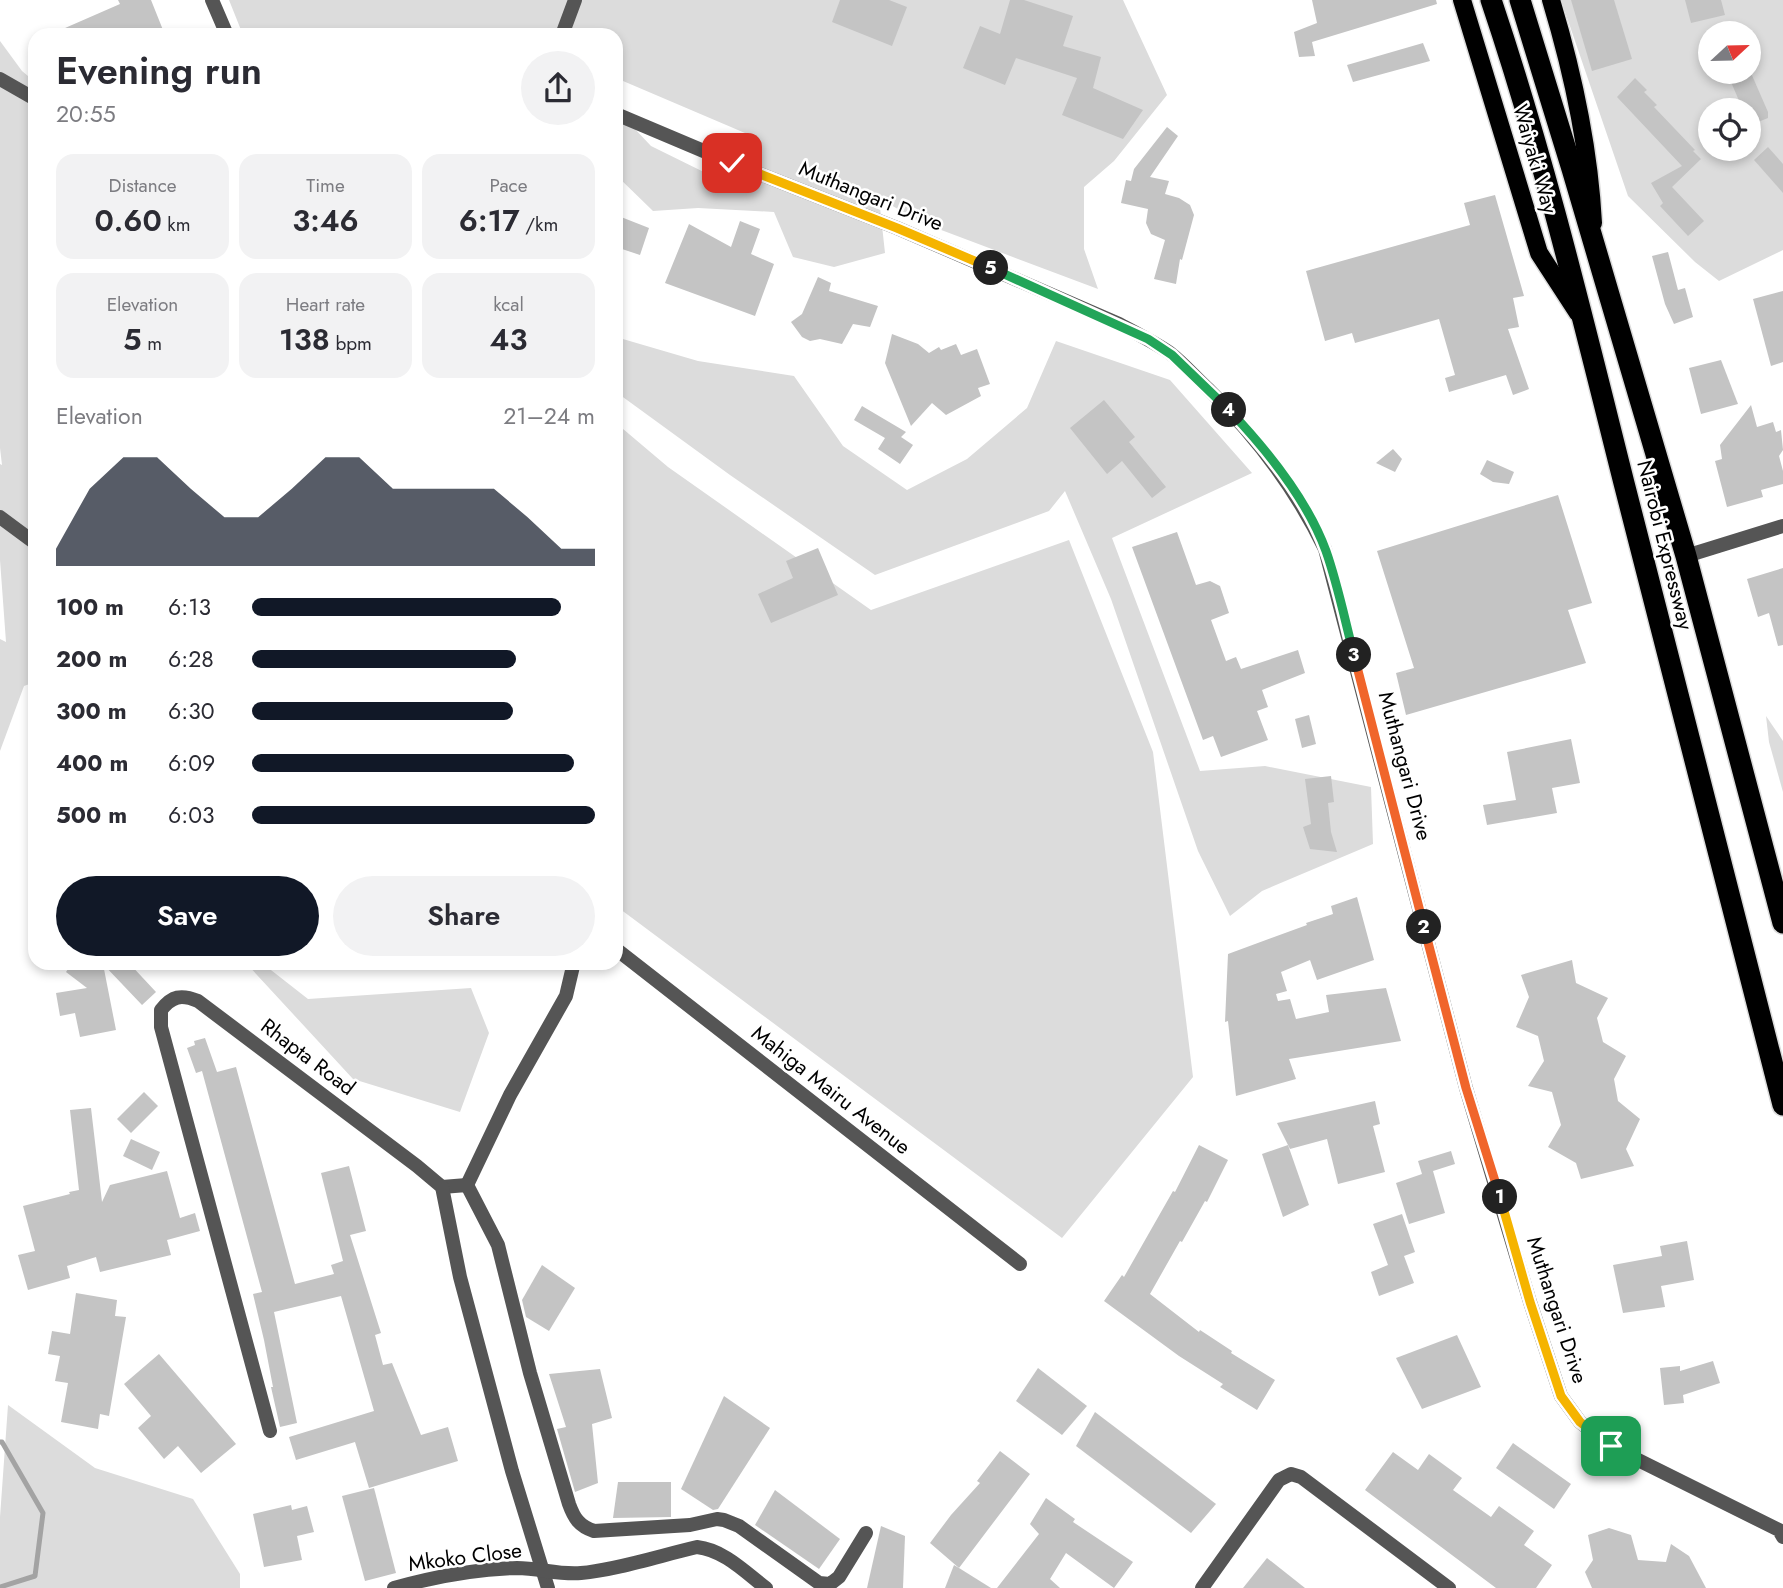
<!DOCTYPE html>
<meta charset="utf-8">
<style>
:root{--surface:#fff;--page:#f2f2f3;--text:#2b2b33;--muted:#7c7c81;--accent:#111827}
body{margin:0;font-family:Jost,sans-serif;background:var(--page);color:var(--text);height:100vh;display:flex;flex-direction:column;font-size:26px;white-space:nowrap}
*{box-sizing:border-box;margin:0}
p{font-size:23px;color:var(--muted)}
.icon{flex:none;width:38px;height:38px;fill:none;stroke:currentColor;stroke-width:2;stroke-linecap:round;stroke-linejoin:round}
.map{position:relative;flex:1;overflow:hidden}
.panel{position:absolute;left:28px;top:28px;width:595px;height:942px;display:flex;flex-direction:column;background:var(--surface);border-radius:21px;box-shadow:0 4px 10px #0003}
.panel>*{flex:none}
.needle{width:46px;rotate:68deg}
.controls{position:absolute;left:1698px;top:21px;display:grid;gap:14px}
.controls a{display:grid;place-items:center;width:63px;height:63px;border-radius:50%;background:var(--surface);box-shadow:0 4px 10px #0003;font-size:35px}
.pin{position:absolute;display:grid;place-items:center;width:60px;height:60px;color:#fff;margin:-30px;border-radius:14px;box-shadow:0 4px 10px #0006}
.km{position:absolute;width:35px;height:35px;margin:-18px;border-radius:50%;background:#222;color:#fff;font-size:19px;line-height:35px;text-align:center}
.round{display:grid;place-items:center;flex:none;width:74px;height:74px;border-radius:37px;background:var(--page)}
.head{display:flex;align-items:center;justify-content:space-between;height:119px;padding:0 28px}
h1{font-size:38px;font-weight:600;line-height:52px}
.stats{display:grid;grid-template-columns:repeat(3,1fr);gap:10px;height:119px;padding:7px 28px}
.stats div{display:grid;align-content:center;border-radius:18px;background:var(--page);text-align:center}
.stats b{font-size:30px;font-weight:600}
.stats small{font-size:19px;font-weight:400}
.stats p{font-size:19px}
.chart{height:196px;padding:14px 28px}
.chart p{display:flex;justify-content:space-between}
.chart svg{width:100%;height:126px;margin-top:7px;fill:var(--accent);opacity:.7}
.action{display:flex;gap:14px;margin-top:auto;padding:14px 28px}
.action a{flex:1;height:80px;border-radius:42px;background:var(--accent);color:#fff;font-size:28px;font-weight:600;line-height:80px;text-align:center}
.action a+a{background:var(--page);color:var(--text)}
ul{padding:0 28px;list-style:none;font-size:23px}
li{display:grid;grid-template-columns:112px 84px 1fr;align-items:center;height:52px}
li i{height:18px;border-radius:9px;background:var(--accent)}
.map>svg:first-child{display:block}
</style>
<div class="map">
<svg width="1783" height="1588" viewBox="0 0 1783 1588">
<rect width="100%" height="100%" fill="#fff"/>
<g fill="#dcdcdc" fill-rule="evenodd">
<polygon points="229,0 1123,0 1167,95 1114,161 1084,187 1084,249 1098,289 920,222 879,198 885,253 834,267 793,257 774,212 698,208 653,211 616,175 616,109 651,146 722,181 752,136 616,78 616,35 243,35"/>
<path d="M1561 0H1783V250L1719 281 1695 262 1628 196ZM1710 33H1748V72H1710ZM1710 110H1748V149H1710Z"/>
<polygon points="0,41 22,71 35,82 35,682 24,686 0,751 0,639 6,642 0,560 0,464 2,465 0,448"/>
<polygon points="616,337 698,361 794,376 843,446 907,490 967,459 1027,408 1056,341 1170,380 1252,473 1112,538 1200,771 1265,766 1371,787 1373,844 1262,891 1230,916 1198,851 1111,599 1065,491 1049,511 875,575 730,475 616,392"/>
<polygon points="616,423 668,467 871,610 1069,540 1153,752 1193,1077 1062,1238 616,906"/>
<polygon points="1766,716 1783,741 1783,792 1769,742"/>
<polygon points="246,963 262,963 308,999 471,988 489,1033 460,1112 353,1079"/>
<polygon points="8,1405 95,1468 193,1499 240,1574 240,1588 0,1588 0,1517"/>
</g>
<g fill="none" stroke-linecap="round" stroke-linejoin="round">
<polyline stroke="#a3a3a3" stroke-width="5" points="0,1442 2,1442 43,1513 35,1576 0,1587"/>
</g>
<g fill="#c4c4c4">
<polygon points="118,0 151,0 165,35 49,35 120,4"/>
<polygon points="840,0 889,0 907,7 892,46 832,22"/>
<polygon points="1010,0 1024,0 1073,16 1063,46 1101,57 1093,88 1143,110 1123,139 1062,115 1077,78 1016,58 1005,85 963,68 980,26 1000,34"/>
<polygon points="1312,0 1436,0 1437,4 1312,42 1315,56 1299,57 1294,32 1317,23"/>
<polygon points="1571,0 1614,0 1632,59 1592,71"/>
<polygon points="1685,0 1721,0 1725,15 1691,23"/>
<polygon points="1423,43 1430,61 1353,82 1347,65"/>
<polygon points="1751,73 1768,112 1768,118 1748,126 1748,110 1743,110 1731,82"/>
<polygon points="1635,78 1647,90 1644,92 1657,105 1654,107 1695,150 1693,151 1701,159 1672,187 1704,221 1688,236 1660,206 1663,203 1651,183 1682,166 1617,97"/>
<polygon points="1167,127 1178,136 1150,177 1169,181 1165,194 1179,198 1190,205 1194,215 1182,260 1180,259 1176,284 1154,279 1165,240 1151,234 1146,223 1148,209 1121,203 1126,180 1131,181 1134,169"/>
<polygon points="1768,147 1783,164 1783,193 1754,160"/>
<polygon points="1495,195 1524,296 1513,298 1519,327 1508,329 1529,389 1513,395 1506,375 1449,392 1445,378 1455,375 1439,319 1355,343 1352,333 1325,341 1306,271 1470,225 1464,203"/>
<polygon points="616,215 649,228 640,255 616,247"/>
<polygon points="740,221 760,229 751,254 774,264 755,316 665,283 689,224 731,247"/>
<polygon points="1668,252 1678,290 1685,288 1693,317 1674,324 1665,304 1652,256"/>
<polygon points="818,277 831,283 829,291 878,306 870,327 853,324 842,344 820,339 810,341 802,337 791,322 802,314"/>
<polygon points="1783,291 1783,362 1771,366 1753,299"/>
<polygon points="892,334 918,344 929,353 939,347 941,350 956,344 961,355 977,349 990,384 978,388 981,396 946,415 932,403 911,426 885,363"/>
<polygon points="1721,360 1738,404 1701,414 1689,368"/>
<polygon points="1104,400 1135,437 1129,442 1166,487 1152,498 1122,461 1107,474 1070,428"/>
<polygon points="1751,405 1757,427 1773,422 1776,432 1781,430 1783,450 1779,456 1783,471 1783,484 1761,490 1763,497 1727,507 1715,461 1722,459 1720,445"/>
<polygon points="862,406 906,432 901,437 913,445 900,464 878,449 885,438 854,420"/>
<polygon points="1393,449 1402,459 1395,472 1376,463"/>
<polygon points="1487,460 1514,472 1509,484 1493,482 1480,474"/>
<polygon points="1558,495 1592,603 1568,610 1586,663 1406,715 1396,673 1414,668 1377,551"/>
<polygon points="1177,532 1196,585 1210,581 1220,586 1229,613 1211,620 1226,661 1236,657 1241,669 1298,650 1305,673 1262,690 1268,707 1257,711 1268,740 1221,757 1213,736 1203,740 1132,547"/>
<polygon points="818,548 838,595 771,623 758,594 793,578 786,561"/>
<polygon points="1783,568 1783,645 1778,646 1769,613 1758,617 1747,579"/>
<polygon points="1309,715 1316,744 1302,748 1295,719"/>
<polygon points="1571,739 1580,783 1552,788 1557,813 1487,825 1483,805 1516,800 1507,752"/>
<polygon points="1331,776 1334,802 1328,803 1331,832 1337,852 1310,849 1303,827 1311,824 1305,779"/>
<polygon points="1357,897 1374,960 1317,980 1310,960 1281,972 1287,991 1276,994 1278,1001 1290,999 1296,1019 1329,1012 1326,995 1386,988 1401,1041 1289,1059 1296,1079 1236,1096 1228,1021 1225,1022 1228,954 1307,925 1306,923 1333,914 1331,906"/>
<polygon points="1572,960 1576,983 1608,998 1597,1018 1603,1042 1626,1056 1614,1079 1618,1101 1640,1119 1626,1149 1634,1166 1581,1179 1576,1163 1548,1147 1561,1125 1552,1092 1528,1086 1544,1061 1538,1036 1516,1027 1529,997 1521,975"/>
<polygon points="73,962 128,962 156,992 142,1005 103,964 116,1030 80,1037 75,1013 60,1016 56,993 87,988 66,972"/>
<polygon points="205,1038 217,1072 236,1067 295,1284 334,1274 331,1265 343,1261 321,1173 349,1166 366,1231 350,1235 381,1333 375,1335 383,1365 392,1363 421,1435 448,1427 458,1461 369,1488 355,1442 296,1460 289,1437 374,1411 341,1296 274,1312 297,1423 280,1427 271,1387 273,1387 264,1340 253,1294 262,1292 202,1071 196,1073 187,1048 195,1045 194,1041"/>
<polygon points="144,1092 158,1106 131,1133 117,1119"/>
<polygon points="1375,1101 1380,1124 1373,1126 1385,1172 1338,1184 1327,1139 1290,1149 1277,1123"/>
<polygon points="91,1108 102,1202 110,1185 167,1171 180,1218 195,1213 200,1231 167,1240 171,1255 100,1272 96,1257 67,1266 70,1278 28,1290 18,1255 35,1251 23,1206 70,1194 69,1192 79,1190 70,1110"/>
<polygon points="131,1139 160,1152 152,1170 123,1156"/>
<polygon points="1199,1145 1228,1160 1207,1202 1205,1201 1182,1242 1180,1241 1150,1294 1199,1332 1200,1330 1232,1351 1231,1353 1275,1380 1257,1410 1220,1387 1223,1384 1179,1356 1104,1301 1122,1275 1124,1277 1173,1191 1175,1192"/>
<polygon points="1288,1145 1309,1205 1283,1217 1262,1154"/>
<polygon points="1451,1151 1455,1164 1433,1171 1445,1213 1409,1224 1396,1183 1422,1174 1418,1161"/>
<polygon points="1402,1214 1415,1252 1404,1256 1414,1283 1379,1296 1371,1272 1388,1265 1373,1224"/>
<polygon points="1687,1241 1694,1280 1661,1286 1665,1307 1623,1313 1613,1265 1662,1256 1660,1246"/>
<polygon points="542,1265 575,1288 549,1331 526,1317 522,1300"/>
<polygon points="76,1293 117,1300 115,1316 126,1317 109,1416 100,1414 98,1429 61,1422 68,1383 55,1381 60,1356 48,1354 52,1331 70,1334"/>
<polygon points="1457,1335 1481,1387 1422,1409 1396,1358"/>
<polygon points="159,1354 236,1444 201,1473 178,1446 164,1459 138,1428 151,1416 124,1384"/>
<polygon points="1713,1361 1720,1383 1683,1395 1684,1403 1664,1405 1660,1368 1680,1366 1680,1371"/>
<polygon points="1038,1368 1087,1406 1062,1435 1016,1401"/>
<polygon points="600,1369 612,1418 592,1424 598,1483 575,1492 557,1429 566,1427 549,1374"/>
<polygon points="724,1396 770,1428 718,1509 713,1510 681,1489"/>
<polygon points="1095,1412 1216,1504 1191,1533 1076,1446"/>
<polygon points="1513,1443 1571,1484 1554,1509 1496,1468"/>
<polygon points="1000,1451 1030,1474 959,1568 930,1543 951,1515 980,1483 977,1481"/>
<polygon points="1393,1452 1418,1470 1429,1454 1462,1478 1453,1490 1491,1517 1499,1506 1534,1531 1524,1545 1552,1565 1536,1588 1496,1588 1365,1490"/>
<polygon points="618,1482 671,1482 671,1517 613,1518"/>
<polygon points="374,1488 396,1573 365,1581 342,1496"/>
<polygon points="775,1490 840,1539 819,1569 755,1525"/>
<polygon points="1046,1498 1075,1519 1073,1522 1133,1562 1114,1588 1066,1553 1050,1579 1060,1588 997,1588 1039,1534 1030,1524"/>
<polygon points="291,1505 292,1510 307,1506 314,1532 297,1536 302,1560 264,1567 253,1514"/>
<polygon points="881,1526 905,1536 903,1588 867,1588"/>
<polygon points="1609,1528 1631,1535 1638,1560 1666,1562 1671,1544 1689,1556 1706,1588 1592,1588 1585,1572 1593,1560 1588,1535"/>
<polygon points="1267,1558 1305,1588 1243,1588"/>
<polygon points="954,1565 959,1568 991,1588 945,1588"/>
</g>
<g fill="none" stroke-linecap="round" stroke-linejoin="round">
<g stroke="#dbdbdb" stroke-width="21">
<g id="primary">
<polyline points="1462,0 1539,253 1578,313"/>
<path d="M1551 0C1573 73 1589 147 1593 223"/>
</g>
</g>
<g stroke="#dbdbdb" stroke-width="24">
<g id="highway">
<path d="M1491 0C1545 160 1584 324 1625 487 1677 693 1729 899 1783 1105"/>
<polyline points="1520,0 1572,169 1686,556 1783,923"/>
</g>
</g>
<g stroke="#555" stroke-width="14">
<polyline points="212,0 227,35"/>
<polyline points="562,35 575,0"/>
<polyline points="0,79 35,99"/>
<path d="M616 114 732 163 897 228 1119 324C1136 333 1154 342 1170 353 1184 364 1196 378 1209 390 1257 437 1296 489 1325 549L1466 1088 1530 1302 1561 1396 1580 1422 1610 1446 1779 1530 1783 1537"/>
<polyline points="0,517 35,543"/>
<polyline points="1686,556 1783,526"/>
<polyline points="616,949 1020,1264"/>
<polyline points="467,1185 510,1095 566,996 574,962"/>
<path d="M442 1187 467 1185 498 1245 530 1373 569 1504C574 1518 579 1526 594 1531L690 1525 717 1519 724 1520 739 1526 819 1583 830 1584 839 1577 866 1533"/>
<path d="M270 1431 161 1027V1010C172 996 181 994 198 1001L417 1166 442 1187 460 1277 512 1471 548 1588"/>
<path d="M394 1588C433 1577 476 1569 517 1568 539 1568 559 1575 581 1573 616 1570 662 1555 697 1547 724 1550 745 1572 766 1588"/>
<polyline points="1202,1588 1279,1480 1291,1474 1301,1477 1449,1588"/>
</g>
<use href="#primary" stroke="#000" stroke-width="18"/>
<use href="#highway" stroke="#000" stroke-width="21"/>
</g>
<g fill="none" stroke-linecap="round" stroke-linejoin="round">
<g stroke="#fff" stroke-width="14">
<polyline id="split-1" points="1500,1197 1530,1302 1561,1396 1580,1422 1611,1446"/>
</g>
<g stroke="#fff" stroke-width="14">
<polyline id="split-2" points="1424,927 1466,1088 1500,1197"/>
</g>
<g stroke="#fff" stroke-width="14">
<polyline id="split-3" points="1354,655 1424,927"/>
</g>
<g stroke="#fff" stroke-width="14">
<path id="split-4" d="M1229 410C1267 450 1307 499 1326 551 1338 585 1345 621 1354 655"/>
</g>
<g stroke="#fff" stroke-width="14">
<polyline id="split-5" points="991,268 1148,339 1172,355 1229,410"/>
</g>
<g stroke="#fff" stroke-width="14">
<polyline id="split-6" points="732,163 897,228 991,268"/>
</g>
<use href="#split-1" stroke="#f5b400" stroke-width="9"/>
<use href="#split-2" stroke="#f0652b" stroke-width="9"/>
<use href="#split-3" stroke="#f0652b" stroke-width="9"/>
<use href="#split-4" stroke="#22a559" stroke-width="9"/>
<use href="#split-5" stroke="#22a559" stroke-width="9"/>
<use href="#split-6" stroke="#f5b400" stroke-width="9"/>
</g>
<g text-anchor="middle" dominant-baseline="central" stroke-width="5" stroke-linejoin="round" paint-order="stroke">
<g font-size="21" fill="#000" stroke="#fff">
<text transform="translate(1535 159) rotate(74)">Waiyaki Way</text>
<text transform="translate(871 196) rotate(22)">Muthangari Drive</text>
<text transform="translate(1665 545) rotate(76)">Nairobi Expressway</text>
<text transform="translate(1405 766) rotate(75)">Muthangari Drive</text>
<text transform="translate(308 1057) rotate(37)">Rhapta Road</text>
<text transform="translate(831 1090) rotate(38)">Mahiga Mairu Avenue</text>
<text transform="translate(1557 1310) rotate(72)">Muthangari Drive</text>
<text transform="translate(465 1557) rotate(-7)">Mkoko Close</text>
</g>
</g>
</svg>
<div class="controls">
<a><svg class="needle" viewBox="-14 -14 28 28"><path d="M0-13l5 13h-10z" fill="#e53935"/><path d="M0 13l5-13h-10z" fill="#7c7c81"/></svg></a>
<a><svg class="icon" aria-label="locate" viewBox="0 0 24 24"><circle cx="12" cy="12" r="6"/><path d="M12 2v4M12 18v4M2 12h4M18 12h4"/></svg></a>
</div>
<div class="pin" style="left:1611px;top:1446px;background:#1e9e55"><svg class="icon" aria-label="arrive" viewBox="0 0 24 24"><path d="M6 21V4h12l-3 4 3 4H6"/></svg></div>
<div class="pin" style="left:732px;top:163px;background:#d93025"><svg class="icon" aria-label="check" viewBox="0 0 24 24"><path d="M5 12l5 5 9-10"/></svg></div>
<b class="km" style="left:1500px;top:1197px">1</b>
<b class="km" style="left:1424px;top:927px">2</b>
<b class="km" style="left:1354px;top:655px">3</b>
<b class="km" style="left:1229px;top:410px">4</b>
<b class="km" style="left:991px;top:268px">5</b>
<section class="panel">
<div class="head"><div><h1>Evening run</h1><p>20:55</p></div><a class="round"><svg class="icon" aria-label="share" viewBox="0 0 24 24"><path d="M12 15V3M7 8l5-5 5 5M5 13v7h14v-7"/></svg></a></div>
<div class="stats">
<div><p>Distance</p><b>0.60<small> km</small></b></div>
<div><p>Time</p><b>3:46</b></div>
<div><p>Pace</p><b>6:17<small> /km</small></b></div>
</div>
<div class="stats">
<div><p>Elevation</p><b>5<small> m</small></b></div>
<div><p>Heart rate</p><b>138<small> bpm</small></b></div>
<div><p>kcal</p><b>43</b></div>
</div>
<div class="chart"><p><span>Elevation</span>21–24 m</p>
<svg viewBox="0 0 160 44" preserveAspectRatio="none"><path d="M0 44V38L10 17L20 6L30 6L40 17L50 27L60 27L70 17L80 6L90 6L100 17L110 17L120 17L130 17L140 27L150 38L160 38V44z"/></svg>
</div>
<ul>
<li><b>100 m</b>6:13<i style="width:90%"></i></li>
<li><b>200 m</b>6:28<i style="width:77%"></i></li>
<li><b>300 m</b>6:30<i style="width:76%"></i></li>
<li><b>400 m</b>6:09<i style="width:94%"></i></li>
<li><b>500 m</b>6:03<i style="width:100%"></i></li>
</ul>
<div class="action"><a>Save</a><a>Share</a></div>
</section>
</div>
